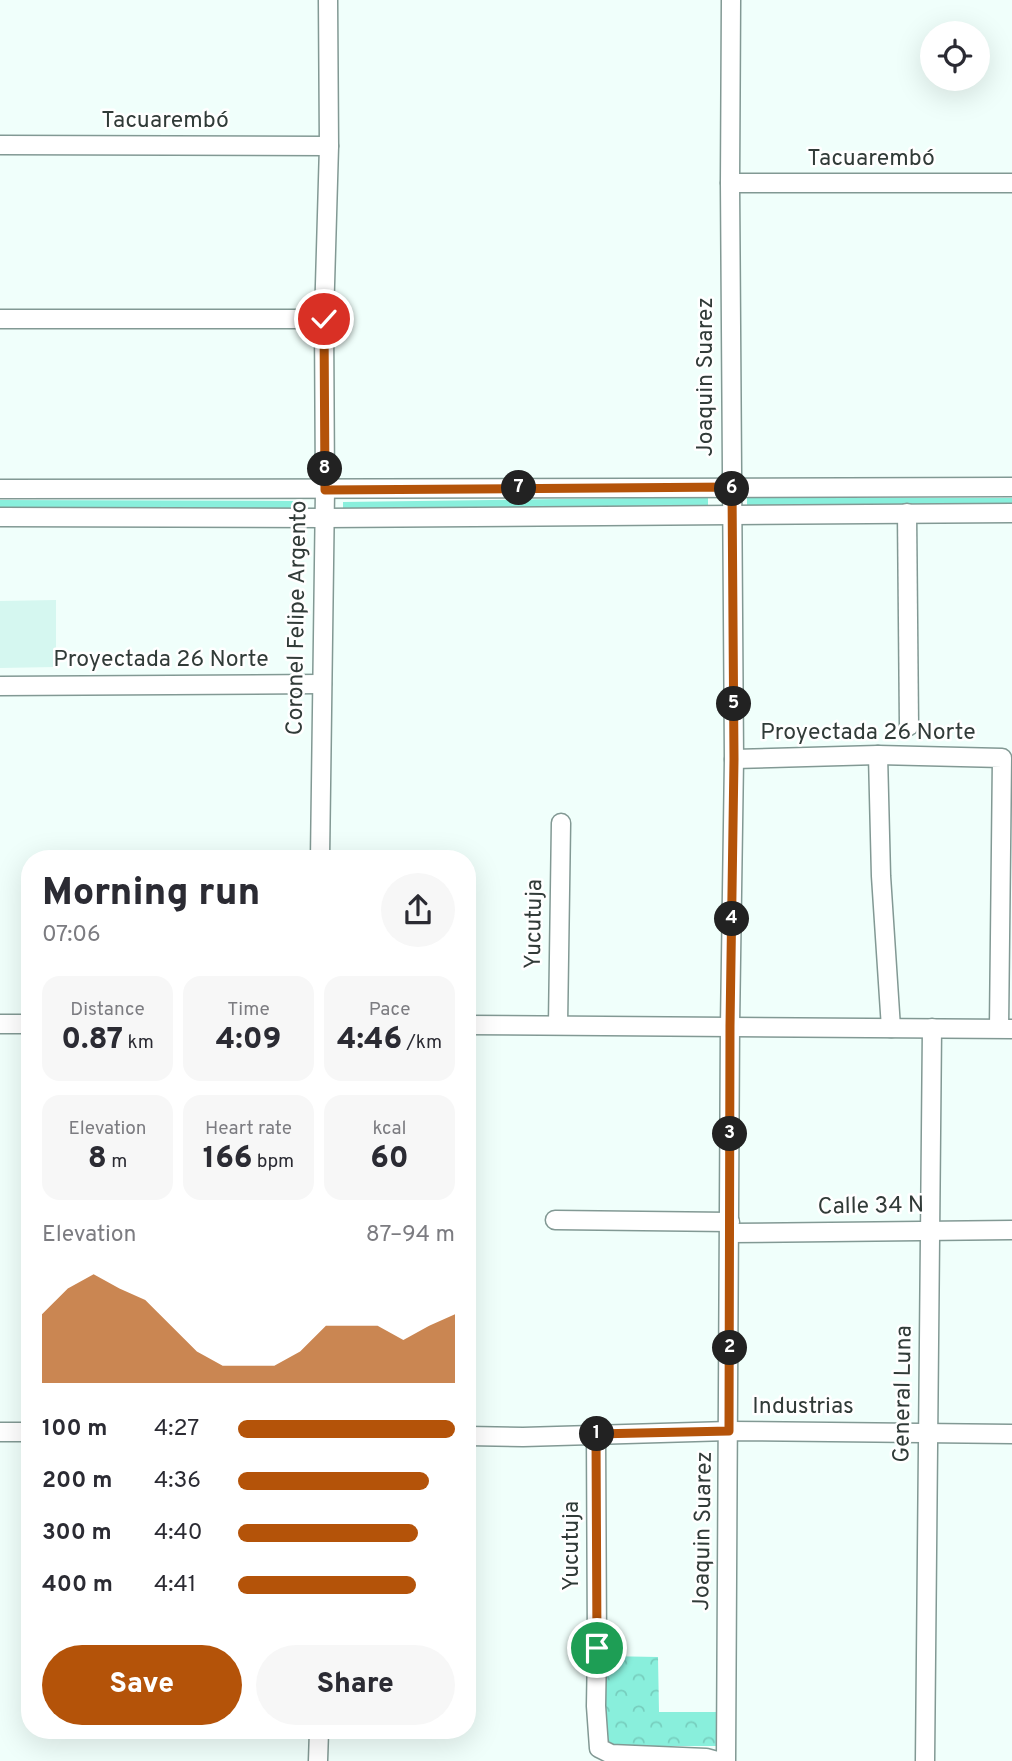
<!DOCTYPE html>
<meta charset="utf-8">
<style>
:root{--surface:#fff;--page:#f7f7f7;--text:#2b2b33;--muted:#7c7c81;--accent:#b45309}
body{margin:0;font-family:Overpass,sans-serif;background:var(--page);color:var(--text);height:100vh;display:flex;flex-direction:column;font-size:26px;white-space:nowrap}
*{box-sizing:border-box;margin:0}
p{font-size:23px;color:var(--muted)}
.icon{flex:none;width:38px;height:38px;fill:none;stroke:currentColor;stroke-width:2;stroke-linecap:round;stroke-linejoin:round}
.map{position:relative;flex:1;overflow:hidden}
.sheet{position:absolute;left:21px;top:850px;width:455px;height:889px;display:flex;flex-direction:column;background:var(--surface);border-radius:28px;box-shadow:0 7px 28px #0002}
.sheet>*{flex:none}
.controls{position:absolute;left:920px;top:21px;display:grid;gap:14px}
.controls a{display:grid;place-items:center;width:70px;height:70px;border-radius:50%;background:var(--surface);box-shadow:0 7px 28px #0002;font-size:35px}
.pin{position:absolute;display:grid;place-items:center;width:60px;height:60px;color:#fff;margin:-30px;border:4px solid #fff;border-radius:50%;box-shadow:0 2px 7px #0007}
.km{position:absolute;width:35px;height:35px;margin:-18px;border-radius:50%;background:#222;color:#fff;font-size:19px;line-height:35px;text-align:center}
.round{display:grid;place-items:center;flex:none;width:74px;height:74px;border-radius:37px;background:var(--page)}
.head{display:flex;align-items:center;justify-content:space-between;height:119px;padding:0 21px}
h1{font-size:38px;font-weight:800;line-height:52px}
.metrics{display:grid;grid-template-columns:repeat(3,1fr);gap:10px;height:119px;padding:7px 21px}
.metrics div{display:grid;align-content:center;border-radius:18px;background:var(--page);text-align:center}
.metrics b{font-size:30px;font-weight:800}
.metrics small{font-size:19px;font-weight:400}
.metrics p{font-size:19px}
.chart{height:196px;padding:14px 21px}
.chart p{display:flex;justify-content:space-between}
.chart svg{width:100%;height:126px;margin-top:7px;fill:var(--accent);opacity:.7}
.action{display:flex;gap:14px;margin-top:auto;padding:14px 21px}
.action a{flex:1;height:80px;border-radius:42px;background:var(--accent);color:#fff;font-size:28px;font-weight:800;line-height:80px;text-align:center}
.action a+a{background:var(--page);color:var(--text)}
ul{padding:0 21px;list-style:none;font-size:23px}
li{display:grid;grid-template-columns:112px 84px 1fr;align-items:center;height:52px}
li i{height:18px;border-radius:9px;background:var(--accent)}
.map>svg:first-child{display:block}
</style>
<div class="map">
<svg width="1012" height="1761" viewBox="0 0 1012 1761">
<defs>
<pattern id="park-crowns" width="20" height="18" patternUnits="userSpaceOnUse" patternTransform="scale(1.75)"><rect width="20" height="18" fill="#89efdc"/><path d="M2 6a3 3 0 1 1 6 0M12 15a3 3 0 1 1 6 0" fill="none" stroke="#77cebe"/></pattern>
</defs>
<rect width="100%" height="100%" fill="#f0fffb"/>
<polygon fill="#d5f7f0" points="56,600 56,667 0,668 0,601"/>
<g fill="#89efdc">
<polygon points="708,497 708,508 343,511 343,502"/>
<rect x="747" y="498" width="265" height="9"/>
<polygon points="0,500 298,501 298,511 0,510"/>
</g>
<polygon fill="url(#park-crowns)" points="605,1656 658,1657 659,1712 717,1712 717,1746 614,1746 604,1736"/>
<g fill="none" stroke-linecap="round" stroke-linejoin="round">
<g stroke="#829994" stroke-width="21">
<g id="minor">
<polyline points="0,145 329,146"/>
<polyline points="730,183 1012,183"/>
<polyline points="0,319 324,319"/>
<path d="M0 489C337 490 675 487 1012 487"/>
<polyline points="907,513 909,726"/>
<polyline points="0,517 324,518 1012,513"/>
<polyline points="0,686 322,684"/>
<polyline points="878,755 881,876 891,1028"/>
<polyline points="734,759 878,755 1002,758 999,1028"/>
<polyline points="320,859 325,490 324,319 329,146 328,0"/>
<polyline points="0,1024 30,1024"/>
<polyline points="467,1025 1012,1029"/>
<polyline points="558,1025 561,823"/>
<polyline points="555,1220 730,1222"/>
<polyline points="730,1233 1012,1230"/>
<polyline points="0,1432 30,1432"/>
<polyline points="596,1434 597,1648 596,1706 599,1748 611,1754 706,1758 717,1761"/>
<polyline points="467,1436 523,1437 729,1431 1012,1434"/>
<polyline points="318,1761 319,1731"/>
<polyline points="726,1761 730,1026 734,759 730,183 731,0"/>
<polyline points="925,1761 932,1028"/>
</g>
</g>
<use href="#minor" stroke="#fff" stroke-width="18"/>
</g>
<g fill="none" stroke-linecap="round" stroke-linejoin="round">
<g stroke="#fff" stroke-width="14">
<polyline id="route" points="324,319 325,490 732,487 734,759 730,1026 729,1431 596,1434 597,1648"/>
</g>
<use href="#route" stroke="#b45309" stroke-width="9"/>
</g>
<g text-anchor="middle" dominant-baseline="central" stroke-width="5" stroke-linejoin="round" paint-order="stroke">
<g font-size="23" fill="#313b38" stroke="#fff">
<text x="165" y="121">Tacuarembó</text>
<text x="871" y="159">Tacuarembó</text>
<text transform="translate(706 377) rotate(-90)">Joaquin Suarez</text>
<text transform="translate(298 618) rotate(-89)">Coronel Felipe Argento</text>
<text x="161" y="660">Proyectada 26 Norte</text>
<text x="868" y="733">Proyectada 26 Norte</text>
<text transform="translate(535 924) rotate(-89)">Yucutuja</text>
<text transform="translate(871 1207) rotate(-1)">Calle 34 N</text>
<text transform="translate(904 1394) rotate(-89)">General Luna</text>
<text x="803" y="1407">Industrias</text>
<text transform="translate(704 1531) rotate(-89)">Joaquin Suarez</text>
<text transform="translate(572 1546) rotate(-90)">Yucutuja</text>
</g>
</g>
</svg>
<div class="controls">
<a><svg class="icon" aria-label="locate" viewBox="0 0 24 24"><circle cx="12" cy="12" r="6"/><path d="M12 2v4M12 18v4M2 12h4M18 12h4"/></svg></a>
</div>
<div class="pin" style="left:597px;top:1648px;background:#1e9e55"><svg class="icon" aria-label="arrive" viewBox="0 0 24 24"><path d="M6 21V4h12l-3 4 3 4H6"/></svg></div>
<div class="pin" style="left:324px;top:319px;background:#d93025"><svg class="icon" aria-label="check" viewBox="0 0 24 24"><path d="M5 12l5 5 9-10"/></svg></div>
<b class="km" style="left:597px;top:1434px">1</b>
<b class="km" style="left:730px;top:1348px">2</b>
<b class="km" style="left:730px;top:1134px">3</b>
<b class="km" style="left:732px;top:919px">4</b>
<b class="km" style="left:734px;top:704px">5</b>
<b class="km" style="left:732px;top:489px">6</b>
<b class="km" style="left:519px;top:488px">7</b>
<b class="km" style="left:325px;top:469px">8</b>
<section class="sheet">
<div class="head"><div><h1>Morning run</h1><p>07:06</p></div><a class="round"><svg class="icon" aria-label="share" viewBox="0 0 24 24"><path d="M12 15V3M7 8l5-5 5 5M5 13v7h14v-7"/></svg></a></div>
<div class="metrics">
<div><p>Distance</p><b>0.87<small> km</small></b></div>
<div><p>Time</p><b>4:09</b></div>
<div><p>Pace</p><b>4:46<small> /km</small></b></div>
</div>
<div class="metrics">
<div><p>Elevation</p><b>8<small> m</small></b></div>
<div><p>Heart rate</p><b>166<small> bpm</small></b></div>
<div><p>kcal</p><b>60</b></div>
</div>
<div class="chart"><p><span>Elevation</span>87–94 m</p>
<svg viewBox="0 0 160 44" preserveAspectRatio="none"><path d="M0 44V20L10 11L20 6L30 11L40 15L50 24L60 33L70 38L80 38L90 38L100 33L110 24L120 24L130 24L140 29L150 24L160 20V44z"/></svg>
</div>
<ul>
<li><b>100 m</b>4:27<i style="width:100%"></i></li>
<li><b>200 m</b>4:36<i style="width:88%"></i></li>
<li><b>300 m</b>4:40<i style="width:83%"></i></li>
<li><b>400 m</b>4:41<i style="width:82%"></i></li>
</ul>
<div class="action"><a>Save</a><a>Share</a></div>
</section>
</div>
